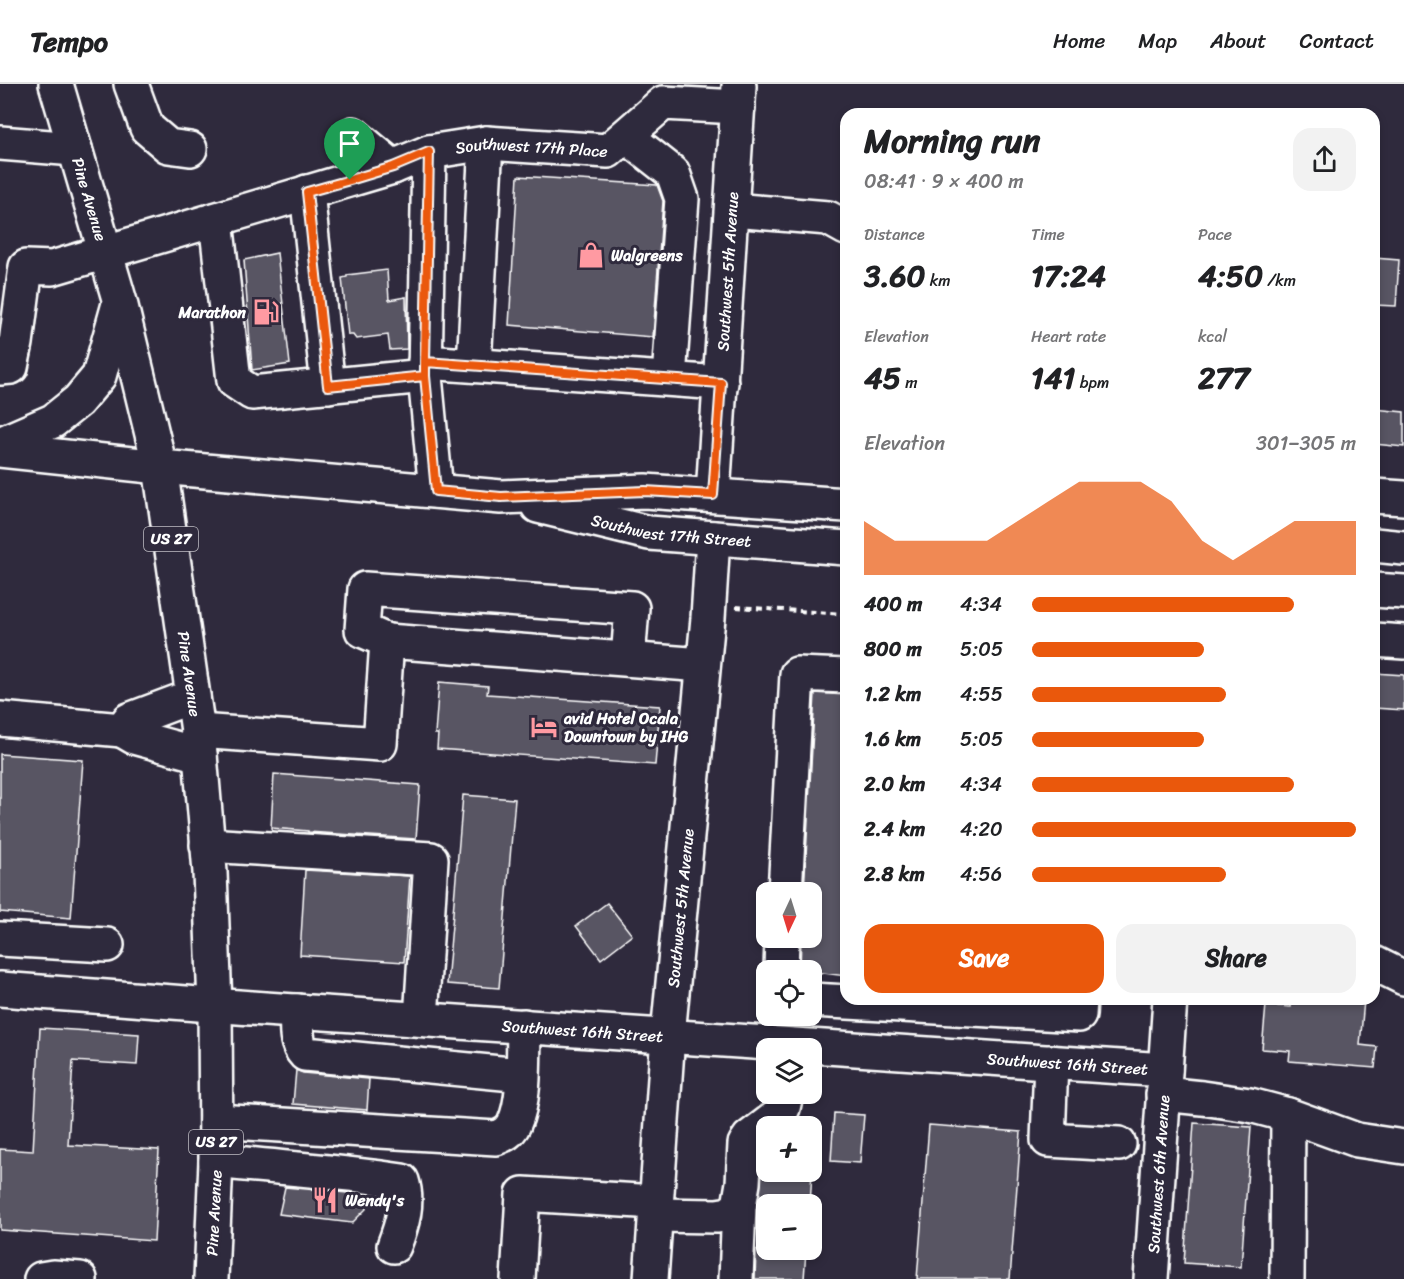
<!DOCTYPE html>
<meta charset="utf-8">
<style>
:root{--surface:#fff;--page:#f2f2f2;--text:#202124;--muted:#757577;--line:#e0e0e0;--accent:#ea580c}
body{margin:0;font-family:Sriracha,sans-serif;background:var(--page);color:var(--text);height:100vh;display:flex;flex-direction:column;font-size:22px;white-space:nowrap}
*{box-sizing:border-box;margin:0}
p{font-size:20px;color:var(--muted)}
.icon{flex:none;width:33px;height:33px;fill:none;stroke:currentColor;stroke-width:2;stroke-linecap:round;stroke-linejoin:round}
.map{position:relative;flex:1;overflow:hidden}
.panel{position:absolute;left:840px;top:24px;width:540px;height:897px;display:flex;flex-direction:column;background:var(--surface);border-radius:18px;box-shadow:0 3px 9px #0003}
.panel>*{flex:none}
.needle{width:39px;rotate:184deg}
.controls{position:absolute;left:756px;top:798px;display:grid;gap:12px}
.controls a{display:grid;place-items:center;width:66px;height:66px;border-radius:12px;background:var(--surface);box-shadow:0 3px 9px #0003;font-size:30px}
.pin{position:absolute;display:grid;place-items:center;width:51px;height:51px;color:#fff;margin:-62px -26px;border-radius:50% 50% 50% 0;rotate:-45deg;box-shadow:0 0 6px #0007}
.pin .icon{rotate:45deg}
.round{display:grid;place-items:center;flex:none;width:63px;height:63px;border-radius:18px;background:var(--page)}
.overview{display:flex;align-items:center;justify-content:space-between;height:102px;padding:0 24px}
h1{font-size:33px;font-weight:700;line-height:45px}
.metrics{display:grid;grid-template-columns:repeat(3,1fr);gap:9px;height:102px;padding:6px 24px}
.metrics div{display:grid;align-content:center}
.metrics b{font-size:30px;font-weight:700}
.metrics small{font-size:16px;font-weight:400}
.metrics p{font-size:16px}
.chart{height:168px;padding:12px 24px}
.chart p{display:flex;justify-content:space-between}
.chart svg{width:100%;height:108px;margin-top:6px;fill:var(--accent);opacity:.7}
.primary-button{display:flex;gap:12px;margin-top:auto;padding:12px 24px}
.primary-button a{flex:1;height:69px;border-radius:18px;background:var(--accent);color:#fff;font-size:24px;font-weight:700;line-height:69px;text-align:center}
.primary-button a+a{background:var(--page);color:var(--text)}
ul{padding:0 24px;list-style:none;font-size:20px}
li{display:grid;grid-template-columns:96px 72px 1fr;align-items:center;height:45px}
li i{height:15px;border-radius:8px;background:var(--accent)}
header{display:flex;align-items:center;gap:36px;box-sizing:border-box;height:84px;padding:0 30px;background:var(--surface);border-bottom:2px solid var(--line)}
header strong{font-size:28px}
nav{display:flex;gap:33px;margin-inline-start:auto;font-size:21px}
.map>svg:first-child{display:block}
</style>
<header>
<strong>Tempo</strong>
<nav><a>Home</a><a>Map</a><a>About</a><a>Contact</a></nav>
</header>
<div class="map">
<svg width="1404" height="1195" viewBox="0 0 1404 1195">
<rect width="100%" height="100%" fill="#2f2a3d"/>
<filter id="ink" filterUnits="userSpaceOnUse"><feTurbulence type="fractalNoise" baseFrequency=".0167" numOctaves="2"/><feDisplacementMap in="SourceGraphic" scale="12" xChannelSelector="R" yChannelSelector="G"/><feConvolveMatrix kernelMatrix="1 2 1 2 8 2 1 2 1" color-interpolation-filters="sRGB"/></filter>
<g filter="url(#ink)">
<g fill="#595564" stroke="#fff" stroke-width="1.5">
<polygon points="518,92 657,101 663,117 653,253 509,241"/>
<polygon points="277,169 290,280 252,286 244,176"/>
<polygon points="1374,174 1399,176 1396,222 1374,221"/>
<polygon points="387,186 389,216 406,213 407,265 390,266 388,251 356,255 353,251 348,251 342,194 347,193 347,191"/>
<polygon points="1374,325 1404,328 1404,363 1374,360"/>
<polygon points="1374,589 1404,591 1404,626 1374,624"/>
<polygon points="439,598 488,602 487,610 660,622 655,681 437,665 438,650 435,650"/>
<polygon points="815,609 846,611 846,892 800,886 801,854 812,854 812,808 804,808"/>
<polygon points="0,670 83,676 71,834 0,828"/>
<polygon points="274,690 420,701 416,755 308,748 308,747 271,744"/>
<polygon points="463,711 515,715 499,904 447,900"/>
<polygon points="305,786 410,792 404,878 300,871"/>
<polygon points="607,819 632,851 601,875 576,842"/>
<polygon points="1292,915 1364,916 1360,961 1377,963 1375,984 1289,977 1290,967 1262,965 1266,921 1291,923"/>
<polygon points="40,944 139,950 137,981 73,977 68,1061 159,1066 154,1157 0,1146 0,1065 33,1067"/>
<polygon points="296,986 303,989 369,995 367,1026 293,1020"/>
<polygon points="834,1029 864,1031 860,1079 831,1077"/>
<polygon points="1194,1039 1251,1043 1241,1183 1184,1179"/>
<polygon points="929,1041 1021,1048 1010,1195 917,1195"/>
<polygon points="762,1088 812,1088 810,1120 758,1120"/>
<polygon points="285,1103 369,1111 366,1125 352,1139 279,1130"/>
<polygon points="756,1166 806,1166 804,1195 755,1195"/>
</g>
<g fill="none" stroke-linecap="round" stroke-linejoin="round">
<g stroke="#fff" stroke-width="38">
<g id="minor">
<polyline points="131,0 147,44 168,62 190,65"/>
<polyline points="353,50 393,83"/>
<polyline points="626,52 673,89 682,115 669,294"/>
<polyline points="0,59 75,65"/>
<polyline points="429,68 425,292 436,407"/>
<polyline points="307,108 328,302"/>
<polyline points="732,126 828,134 846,144"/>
<polyline points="216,136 234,297 252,309 425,292"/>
<polyline points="425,278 721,299"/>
<polyline points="474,281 486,59"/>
<path id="s1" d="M0 284 11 283 16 259 26 183 52 184 393 83 429 68 486 59 608 67 663 19 738 23"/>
<path id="s2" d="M713 411 739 2"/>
<polyline points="1374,412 1404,414"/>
<polyline points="1374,556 1404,558"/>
<polyline points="387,557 362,546 365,505 632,524 628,575"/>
<polyline points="193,612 129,636 122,646 134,653 200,671"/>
<polyline points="0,635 122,646"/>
<polyline points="198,647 380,660 387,557 703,581"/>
<polyline points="207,761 431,775 421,935"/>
<polyline points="785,808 797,590 846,592"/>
<polyline points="0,855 107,861"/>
<polyline points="1374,879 1404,894"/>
<polyline points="781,886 782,854"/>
<path id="s3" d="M0 905 265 925 1165 986"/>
<polyline points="812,916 1079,931 1080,915"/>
<path d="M297 927C297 941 294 959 305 970L522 991"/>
<polyline points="1051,978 1048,1056 1119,1060"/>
<polyline points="1163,1010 1202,1014 1250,1021 1288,1031 1357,1056 1404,1063"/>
<path d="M216 1037 496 1054C504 1051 510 1048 514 1040 526 1014 523 971 524 942"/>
<path d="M216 1077C278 1084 340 1087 402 1097 409 1119 402 1141 394 1162"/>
<polyline points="655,1131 717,1132 729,1130 739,1122 743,1099 745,1060 749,1054 778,1032 783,1024 786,1010"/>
<polyline points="41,1195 53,1193 80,1195"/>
<polyline points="518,1195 523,1110 656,1118"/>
<path id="s4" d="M651 1195 668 951 708 534 713 454"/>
<polyline points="736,1195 739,1122"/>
<path id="s5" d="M1151 1195 1170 915"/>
<polyline points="1287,1195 1288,1031"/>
</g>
</g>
<g stroke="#fff" stroke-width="38">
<g id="major">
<polyline points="0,366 160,383 501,413 645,407 846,421"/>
<path id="s6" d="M538 422 649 449 846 464"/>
<polyline points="1374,461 1404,464"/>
<polyline points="1374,506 1404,508"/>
</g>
</g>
<g stroke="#fff" stroke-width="38">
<g id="highway">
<path id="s7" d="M56 0 120 218 160 383 198 647 210 788 215 922 216 1077 211 1195"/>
<polyline points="0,360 53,337 78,317 99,292 119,220"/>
</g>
</g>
<polyline stroke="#fff" stroke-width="4" stroke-dasharray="6 4.5" stroke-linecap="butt" points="736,523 846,530"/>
<use href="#minor" stroke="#2f2a3d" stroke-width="33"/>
<use href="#major" stroke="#2f2a3d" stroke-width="33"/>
<use href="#highway" stroke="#2f2a3d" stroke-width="33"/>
</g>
</g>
<g fill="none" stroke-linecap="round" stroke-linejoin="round" filter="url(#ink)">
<g stroke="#fff" stroke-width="12">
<polyline id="route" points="350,96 393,83 429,68 425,278 425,292 436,407 501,413 645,407 713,411 721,299 425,278 425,292 328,302 307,108 350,96"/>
</g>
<use href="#route" stroke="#ea580c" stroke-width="8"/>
</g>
<defs>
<g id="shop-bare" transform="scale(2.07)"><path d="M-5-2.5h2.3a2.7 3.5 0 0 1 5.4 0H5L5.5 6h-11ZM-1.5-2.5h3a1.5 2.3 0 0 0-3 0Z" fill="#ff9aa2" stroke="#2f2a3d" stroke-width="2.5" paint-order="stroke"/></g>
<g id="fuel-bare" transform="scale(2.07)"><path d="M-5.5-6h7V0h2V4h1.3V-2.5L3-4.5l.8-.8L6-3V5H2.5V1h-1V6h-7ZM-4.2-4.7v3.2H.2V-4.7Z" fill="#ff9aa2" stroke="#2f2a3d" stroke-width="2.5" paint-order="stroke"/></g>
<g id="hotel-bare" transform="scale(2.07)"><path d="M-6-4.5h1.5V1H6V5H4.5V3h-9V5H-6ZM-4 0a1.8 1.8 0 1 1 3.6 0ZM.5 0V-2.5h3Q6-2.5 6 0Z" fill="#ff9aa2" stroke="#2f2a3d" stroke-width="2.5" paint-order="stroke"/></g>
<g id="restaurant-bare" transform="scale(2.07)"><path d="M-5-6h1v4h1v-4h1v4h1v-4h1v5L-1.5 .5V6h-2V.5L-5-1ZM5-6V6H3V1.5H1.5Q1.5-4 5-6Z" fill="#ff9aa2" stroke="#2f2a3d" stroke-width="2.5" paint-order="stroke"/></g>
</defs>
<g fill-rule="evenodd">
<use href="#shop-bare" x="591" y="171"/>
<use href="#fuel-bare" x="266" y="228"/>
<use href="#hotel-bare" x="544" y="643"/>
<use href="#restaurant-bare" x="325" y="1116"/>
</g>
<g text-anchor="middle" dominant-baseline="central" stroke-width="6" stroke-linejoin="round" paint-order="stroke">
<g fill="#2f2a3d" stroke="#c1bfc5" stroke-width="1.5">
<rect x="144" y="443" width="54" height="24" rx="4.5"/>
<rect x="189" y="1046" width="54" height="24" rx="4.5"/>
</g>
<g font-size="15" font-weight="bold" fill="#fff">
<text x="171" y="455">US 27</text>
<text x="216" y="1058">US 27</text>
</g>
<g font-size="16" fill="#fff" stroke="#2f2a3d">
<text stroke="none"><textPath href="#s1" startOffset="636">Southwest 17th Place</textPath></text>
<text stroke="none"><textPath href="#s7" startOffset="120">Pine Avenue</textPath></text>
<text stroke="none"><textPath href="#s2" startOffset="224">Southwest 5th Avenue</textPath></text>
<text stroke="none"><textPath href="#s6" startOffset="136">Southwest 17th Street</textPath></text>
<text stroke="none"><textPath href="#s7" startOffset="606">Pine Avenue</textPath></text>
<text stroke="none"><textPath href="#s4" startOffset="372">Southwest 5th Avenue</textPath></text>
<text stroke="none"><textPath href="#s3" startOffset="584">Southwest 16th Street</textPath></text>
<text stroke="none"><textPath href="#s3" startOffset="1070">Southwest 16th Street</textPath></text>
<text stroke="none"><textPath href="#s5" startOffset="105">Southwest 6th Avenue</textPath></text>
<text transform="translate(214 1129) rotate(-87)">Pine Avenue</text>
</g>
<g font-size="16" font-weight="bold" fill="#fff" stroke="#2f2a3d" text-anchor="start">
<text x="611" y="171">Walgreens</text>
<text x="246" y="228" text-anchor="end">Marathon</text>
<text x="564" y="634">avid Hotel Ocala<tspan x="564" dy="18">Downtown by IHG</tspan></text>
<text x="345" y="1116">Wendy's</text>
</g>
</g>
</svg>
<div class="controls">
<a><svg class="needle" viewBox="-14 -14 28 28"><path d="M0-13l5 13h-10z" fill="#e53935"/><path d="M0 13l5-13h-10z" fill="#757577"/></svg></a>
<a><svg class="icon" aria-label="locate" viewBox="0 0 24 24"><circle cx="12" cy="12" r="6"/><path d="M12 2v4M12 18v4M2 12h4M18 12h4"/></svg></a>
<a><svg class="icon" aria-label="layers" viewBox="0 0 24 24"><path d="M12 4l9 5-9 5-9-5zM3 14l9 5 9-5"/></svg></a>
<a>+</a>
<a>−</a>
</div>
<div class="pin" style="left:350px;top:96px;background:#1e9e55"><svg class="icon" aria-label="arrive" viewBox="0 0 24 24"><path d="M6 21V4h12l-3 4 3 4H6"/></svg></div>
<section class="panel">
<div class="overview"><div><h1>Morning run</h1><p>08:41 · 9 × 400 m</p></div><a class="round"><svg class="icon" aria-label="share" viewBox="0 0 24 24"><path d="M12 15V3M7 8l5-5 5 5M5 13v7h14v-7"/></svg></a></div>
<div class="metrics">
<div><p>Distance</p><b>3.60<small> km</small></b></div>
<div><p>Time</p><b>17:24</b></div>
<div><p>Pace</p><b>4:50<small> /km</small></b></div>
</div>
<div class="metrics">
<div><p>Elevation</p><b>45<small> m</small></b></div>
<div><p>Heart rate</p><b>141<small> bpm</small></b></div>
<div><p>kcal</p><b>277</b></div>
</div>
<div class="chart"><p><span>Elevation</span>301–305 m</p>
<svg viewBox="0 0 160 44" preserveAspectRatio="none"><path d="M0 44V22L10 30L20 30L30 30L40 30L50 22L60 14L70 6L80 6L90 6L100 14L110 30L120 38L130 30L140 22L150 22L160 22V44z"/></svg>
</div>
<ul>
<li><b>400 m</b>4:34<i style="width:81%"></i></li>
<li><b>800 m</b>5:05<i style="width:53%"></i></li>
<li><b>1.2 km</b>4:55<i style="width:60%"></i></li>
<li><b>1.6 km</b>5:05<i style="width:53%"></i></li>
<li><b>2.0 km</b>4:34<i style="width:81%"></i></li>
<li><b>2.4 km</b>4:20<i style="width:100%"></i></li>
<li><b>2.8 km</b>4:56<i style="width:60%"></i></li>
</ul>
<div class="primary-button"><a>Save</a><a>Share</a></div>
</section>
</div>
